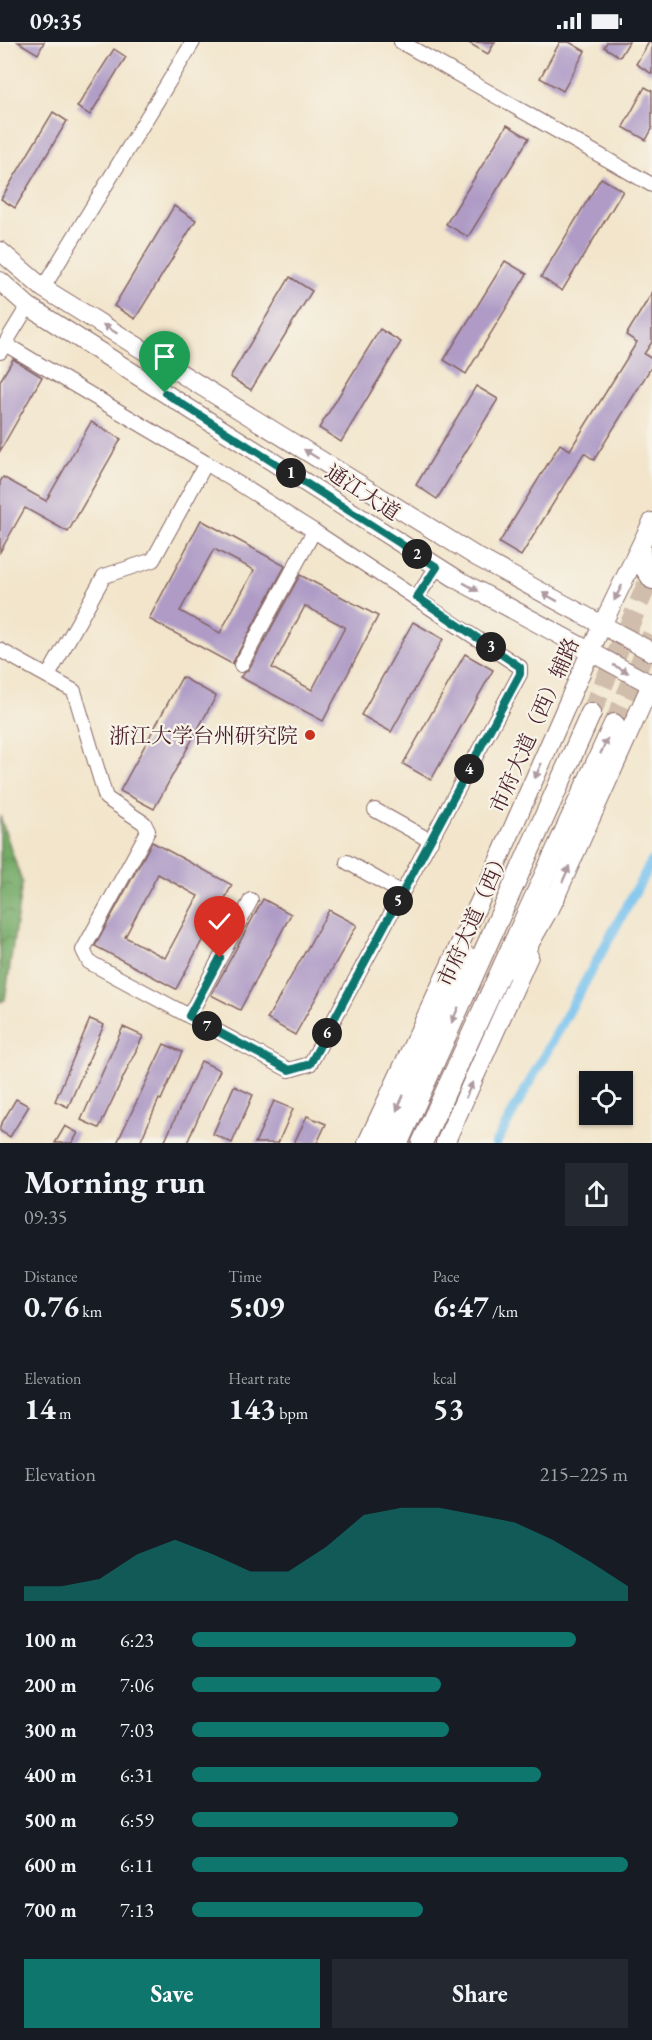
<!DOCTYPE html>
<meta charset="utf-8">
<style>
:root{--surface:#171b24;--page:#242831;--text:#f1f3f6;--muted:#9ea1a6;--accent:#0f766e}
body{margin:0;font-family:"EB Garamond","Noto Serif SC",serif;background:var(--page);color:var(--text);height:100vh;display:flex;flex-direction:column;font-size:22px;white-space:nowrap}
*{box-sizing:border-box;margin:0}
p{font-size:20px;color:var(--muted)}
.icon{flex:none;width:33px;height:33px;fill:none;stroke:currentColor;stroke-width:2;stroke-linecap:round;stroke-linejoin:round}
.map{position:relative;height:1101px;overflow:hidden}
.side{display:flex;flex-direction:column;background:var(--surface);flex:1}
.side>*{flex:none}
.tools{position:absolute;left:579px;top:1029px;display:grid;gap:12px}
.tools a{display:grid;place-items:center;width:54px;height:54px;border-radius:0px;background:var(--surface);box-shadow:0 2px 4px #0004;font-size:30px}
.pin{position:absolute;display:grid;place-items:center;width:51px;height:51px;color:#fff;margin:-62px -26px;border-radius:50% 50% 50% 0;rotate:-45deg;box-shadow:0 0 6px #0007}
.pin .icon{rotate:45deg}
.km{position:absolute;width:30px;height:30px;margin:-15px;border-radius:50%;background:#222;color:#fff;font-size:16px;line-height:30px;text-align:center}
.round{display:grid;place-items:center;flex:none;width:63px;height:63px;border-radius:0px;background:var(--page)}
.head{display:flex;align-items:center;justify-content:space-between;height:102px;padding:0 24px}
h1{font-size:33px;font-weight:700;line-height:45px}
.figures{display:grid;grid-template-columns:repeat(3,1fr);gap:9px;height:102px;padding:6px 24px}
.figures div{display:grid;align-content:center}
.figures b{font-size:30px;font-weight:700}
.figures small{font-size:16px;font-weight:400}
.figures p{font-size:16px}
.chart{height:168px;padding:12px 24px}
.chart p{display:flex;justify-content:space-between}
.chart svg{width:100%;height:108px;margin-top:6px;fill:var(--accent);opacity:.7}
.cta{display:flex;gap:12px;margin-top:auto;padding:12px 24px}
.cta a{flex:1;height:69px;border-radius:0px;background:var(--accent);color:#fff;font-size:24px;font-weight:700;line-height:69px;text-align:center}
.cta a+a{background:var(--page);color:var(--text)}
ul{padding:0 24px;list-style:none;font-size:20px}
li{display:grid;grid-template-columns:96px 72px 1fr;align-items:center;height:45px}
li i{height:15px;border-radius:8px;background:var(--accent)}
.status{display:flex;justify-content:space-between;align-items:center;height:42px;padding:0 30px;background:var(--surface);direction:ltr}
.status svg{height:16px;fill:currentColor}
.map>svg:first-child{display:block}
</style>
<div class="status"><b>09:35</b><svg viewBox="0 0 49 12"><path d="M0 12V9h3v3zM5 12V6h3v6zM10 12V3h3v9zM15 12V0h3v12zM26 1h20v11H26zM47 4h2v5h-2z"/></svg></div>
<div class="map">
<svg width="652" height="1101" viewBox="0 0 652 1101">
<defs>
<pattern id="forest-crowns" width="20" height="18" patternUnits="userSpaceOnUse" patternTransform="scale(1.5)"><rect width="20" height="18" fill="#74aa67"/><path d="M2 6a3 3 0 1 1 6 0M12 15a3 3 0 1 1 6 0" fill="none" stroke="#618a55"/></pattern>
</defs>
<rect width="100%" height="100%" fill="#f7f3e8"/>
<filter id="ink" filterUnits="userSpaceOnUse"><feTurbulence type="fractalNoise" baseFrequency=".0167" numOctaves="2"/><feDisplacementMap in="SourceGraphic" scale="12" xChannelSelector="R" yChannelSelector="G"/><feConvolveMatrix kernelMatrix="1 2 1 2 8 2 1 2 1" color-interpolation-filters="sRGB"/></filter>
<filter id="wash" filterUnits="userSpaceOnUse"><feTurbulence type="fractalNoise" baseFrequency=".008" numOctaves="4" result="noise"/><feDisplacementMap in="SourceGraphic" scale="24" xChannelSelector="R" yChannelSelector="G"/><feGaussianBlur stdDeviation="1.35" result="paint"/><feColorMatrix in="noise" values="0 0 0 0 0 0 0 0 0 0 0 0 0 0 0 0 0 1.4 0 .05"/><feComposite in="paint" operator="in"/></filter>
<g filter="url(#wash)">
<rect width="100%" height="100%" fill="#f2e5cb"/>
<polygon fill="url(#forest-crowns)" stroke="#5f6449" stroke-width="1.5" points="0,774 22,840 5,958 0,960"/>
<g fill="none" stroke-linecap="round" stroke-linejoin="round">
<polyline stroke="#74c1ee" stroke-width="10" points="496,1101 652,819"/>
</g>
<g id="blocks">
<g fill="#af9bc6" fill-rule="evenodd">
<polygon points="18,0 44,0 38,12"/>
<polygon points="467,0 495,0 488,12"/>
<polygon points="560,0 569,0 585,9 563,49 540,36"/>
<polygon points="607,0 629,0 620,15 604,5"/>
<polygon points="649,0 652,0 652,32 636,22"/>
<polygon points="114,7 126,15 90,73 77,65"/>
<polygon points="645,45 652,49 652,87 646,98 623,85"/>
<polygon points="53,70 67,79 15,166 1,157"/>
<polygon points="507,83 529,96 468,195 446,182"/>
<polygon points="601,136 623,149 562,249 541,235"/>
<polygon points="174,164 196,178 135,277 114,264"/>
<polygon points="505,219 527,232 466,332 444,318"/>
<polygon points="290,235 312,249 251,348 230,335"/>
<polygon points="652,251 652,300 644,312 652,317 652,324 594,418 584,411 521,514 499,501 560,402 570,408 637,300 626,293"/>
<polygon points="380,287 401,300 341,400 319,386"/>
<polygon points="13,317 42,335 0,409 0,339"/>
<polygon points="476,344 498,357 437,457 416,443"/>
<polygon points="91,380 121,397 68,490 25,466 0,510 0,440 3,435 46,459"/>
<path d="M201 478 285 524 232 622 149 577ZM214 507 254 528 220 591 180 569Z"/>
<path d="M300 533 378 574 323 679 240 635 249 627ZM305 564 345 585 312 648 272 626Z"/>
<polygon points="413,580 443,597 391,690 361,673"/>
<polygon points="465,612 493,628 431,738 403,722"/>
<polygon points="182,635 216,654 154,767 120,749"/>
<path d="M152 800 232 843 176 947 95 904ZM158 832 198 854 165 916 125 895Z"/>
<polygon points="263,857 291,872 240,968 211,953"/>
<polygon points="329,868 357,883 295,993 267,977"/>
<polygon points="90,977 104,983 68,1065 55,1059"/>
<polygon points="123,985 143,994 99,1086 81,1078"/>
<polygon points="164,1002 182,1010 161,1058 159,1057 140,1101 117,1101"/>
<polygon points="201,1019 220,1028 198,1076 187,1101 164,1101"/>
<polygon points="234,1044 253,1053 232,1101 213,1092"/>
<polygon points="16,1057 29,1064 10,1095 0,1089 0,1084"/>
<polygon points="274,1059 293,1067 278,1101 255,1101"/>
<polygon points="307,1074 326,1082 317,1101 294,1101"/>
<polygon points="65,1084 78,1091 72,1101 55,1101"/>
</g>
</g>
</g>
<g filter="url(#ink)">
<use href="#blocks" fill-opacity="0" stroke="#856463" stroke-width="1.5"/>
<g fill="none" stroke-linecap="round" stroke-linejoin="round">
<g stroke="#d0bdab" stroke-width="20" stroke-dasharray="20 10" stroke-linecap="butt">
<polyline points="591,671 652,531"/>
<polyline points="614,682 652,593"/>
</g>
<g stroke="#856463" stroke-width="16">
<g id="minor">
<polyline points="401,0 652,143"/>
<polyline points="43,246 193,0"/>
<polyline points="5,302 206,421 314,489 241,623"/>
<polyline points="0,310 28,264"/>
<polyline points="417,555 437,525"/>
<polyline points="0,608 74,649 106,756 144,781 148,789 83,908 89,920 289,1028 310,1022 520,632 520,625 314,489"/>
<polyline points="48,634 104,534 153,518 206,421"/>
<polyline points="375,768 431,799"/>
<polyline points="347,820 402,851"/>
<polyline points="189,974 251,858"/>
<polyline points="382,1101 449,950"/>
</g>
</g>
<g stroke="#856463" stroke-width="20">
<g id="major">
<polyline points="0,209 43,246 477,515 652,610"/>
<polyline points="0,239 28,264 460,539 652,643"/>
<polyline points="641,505 643,525 652,538"/>
<polyline points="550,867 652,640"/>
<polyline points="367,1101 493,831 602,583 652,480"/>
<polyline points="445,1101 529,914"/>
</g>
</g>
<g stroke="#856463" stroke-width="22">
<g id="highway">
<polyline points="514,927 555,855"/>
<polyline points="449,950 470,916"/>
<polyline points="398,1101 591,671"/>
<polyline points="422,1101 614,682"/>
</g>
</g>
<use href="#minor" stroke="#fff" stroke-width="14"/>
<use href="#major" stroke="#fff" stroke-width="18"/>
<use href="#highway" stroke="#fff" stroke-width="20"/>
</g>
<defs><path id="oneway-solid" d="M-6-.8H1V-3.2L6.5 0L1 3.2V.8H-6Z" transform="scale(1.5)"/></defs>
<g fill="#ae9aa0">
<use href="#oneway-solid" transform="translate(110 287) rotate(-148)"/>
<use href="#oneway-solid" transform="translate(311 412) rotate(-148)"/>
<use href="#oneway-solid" transform="translate(471 545) rotate(29)"/>
<use href="#oneway-solid" transform="translate(618 551) rotate(117)"/>
<use href="#oneway-solid" transform="translate(550 555) rotate(-151)"/>
<use href="#oneway-solid" transform="translate(621 627) rotate(27)"/>
<use href="#oneway-solid" transform="translate(604 704) rotate(-65)"/>
<use href="#oneway-solid" transform="translate(538 729) rotate(114)"/>
<use href="#oneway-solid" transform="translate(566 832) rotate(-66)"/>
<use href="#oneway-solid" transform="translate(455 973) rotate(114)"/>
<use href="#oneway-solid" transform="translate(469 1048) rotate(-66)"/>
<use href="#oneway-solid" transform="translate(400 1061) rotate(114)"/>
</g>
</g>
<g fill="none" stroke-linecap="round" stroke-linejoin="round" filter="url(#ink)">
<g stroke="#fff" stroke-width="12">
<polyline id="route" points="165,351 437,525 417,555 520,625 520,632 310,1022 289,1028 189,974 220,916"/>
</g>
<use href="#route" stroke="#0f766e" stroke-width="8"/>
</g>
<circle fill="#c8321e" stroke="#f7f3e8" stroke-width="2" cx="310" cy="693" r="6"/>
<g text-anchor="middle" dominant-baseline="central" stroke-width="4.5" stroke-linejoin="round" paint-order="stroke">
<g font-size="21" fill="#4a1f2b" stroke="#f7f3e8">
<text transform="translate(363 450) rotate(33)">通江大道</text>
<text transform="translate(534 683) rotate(-66)">市府大道（西）辅路</text>
<text transform="translate(473 876) rotate(-66)">市府大道（西）</text>
</g>
<g font-size="21" fill="#4a1f2b" stroke="#f7f3e8" text-anchor="end">
<text x="298" y="693">浙江大学台州研究院</text>
</g>
</g>
</svg>
<div class="tools">
<a><svg class="icon" aria-label="locate" viewBox="0 0 24 24"><circle cx="12" cy="12" r="6"/><path d="M12 2v4M12 18v4M2 12h4M18 12h4"/></svg></a>
</div>
<div class="pin" style="left:165px;top:351px;background:#1e9e55"><svg class="icon" aria-label="arrive" viewBox="0 0 24 24"><path d="M6 21V4h12l-3 4 3 4H6"/></svg></div>
<div class="pin" style="left:220px;top:916px;background:#d93025"><svg class="icon" aria-label="check" viewBox="0 0 24 24"><path d="M5 12l5 5 9-10"/></svg></div>
<b class="km" style="left:291px;top:431px">1</b>
<b class="km" style="left:417px;top:512px">2</b>
<b class="km" style="left:491px;top:605px">3</b>
<b class="km" style="left:469px;top:727px">4</b>
<b class="km" style="left:398px;top:859px">5</b>
<b class="km" style="left:327px;top:991px">6</b>
<b class="km" style="left:207px;top:984px">7</b>
</div>
<section class="side">
<div class="head"><div><h1>Morning run</h1><p>09:35</p></div><a class="round"><svg class="icon" aria-label="share" viewBox="0 0 24 24"><path d="M12 15V3M7 8l5-5 5 5M5 13v7h14v-7"/></svg></a></div>
<div class="figures">
<div><p>Distance</p><b>0.76<small> km</small></b></div>
<div><p>Time</p><b>5:09</b></div>
<div><p>Pace</p><b>6:47<small> /km</small></b></div>
</div>
<div class="figures">
<div><p>Elevation</p><b>14<small> m</small></b></div>
<div><p>Heart rate</p><b>143<small> bpm</small></b></div>
<div><p>kcal</p><b>53</b></div>
</div>
<div class="chart"><p><span>Elevation</span>215–225 m</p>
<svg viewBox="0 0 160 44" preserveAspectRatio="none"><path d="M0 44V38L10 38L20 35L30 25L40 19L50 25L60 32L70 32L80 22L90 9L100 6L110 6L120 9L130 12L140 19L150 28L160 38V44z"/></svg>
</div>
<ul>
<li><b>100 m</b>6:23<i style="width:88%"></i></li>
<li><b>200 m</b>7:06<i style="width:57%"></i></li>
<li><b>300 m</b>7:03<i style="width:59%"></i></li>
<li><b>400 m</b>6:31<i style="width:80%"></i></li>
<li><b>500 m</b>6:59<i style="width:61%"></i></li>
<li><b>600 m</b>6:11<i style="width:100%"></i></li>
<li><b>700 m</b>7:13<i style="width:53%"></i></li>
</ul>
<div class="cta"><a>Save</a><a>Share</a></div>
</section>
